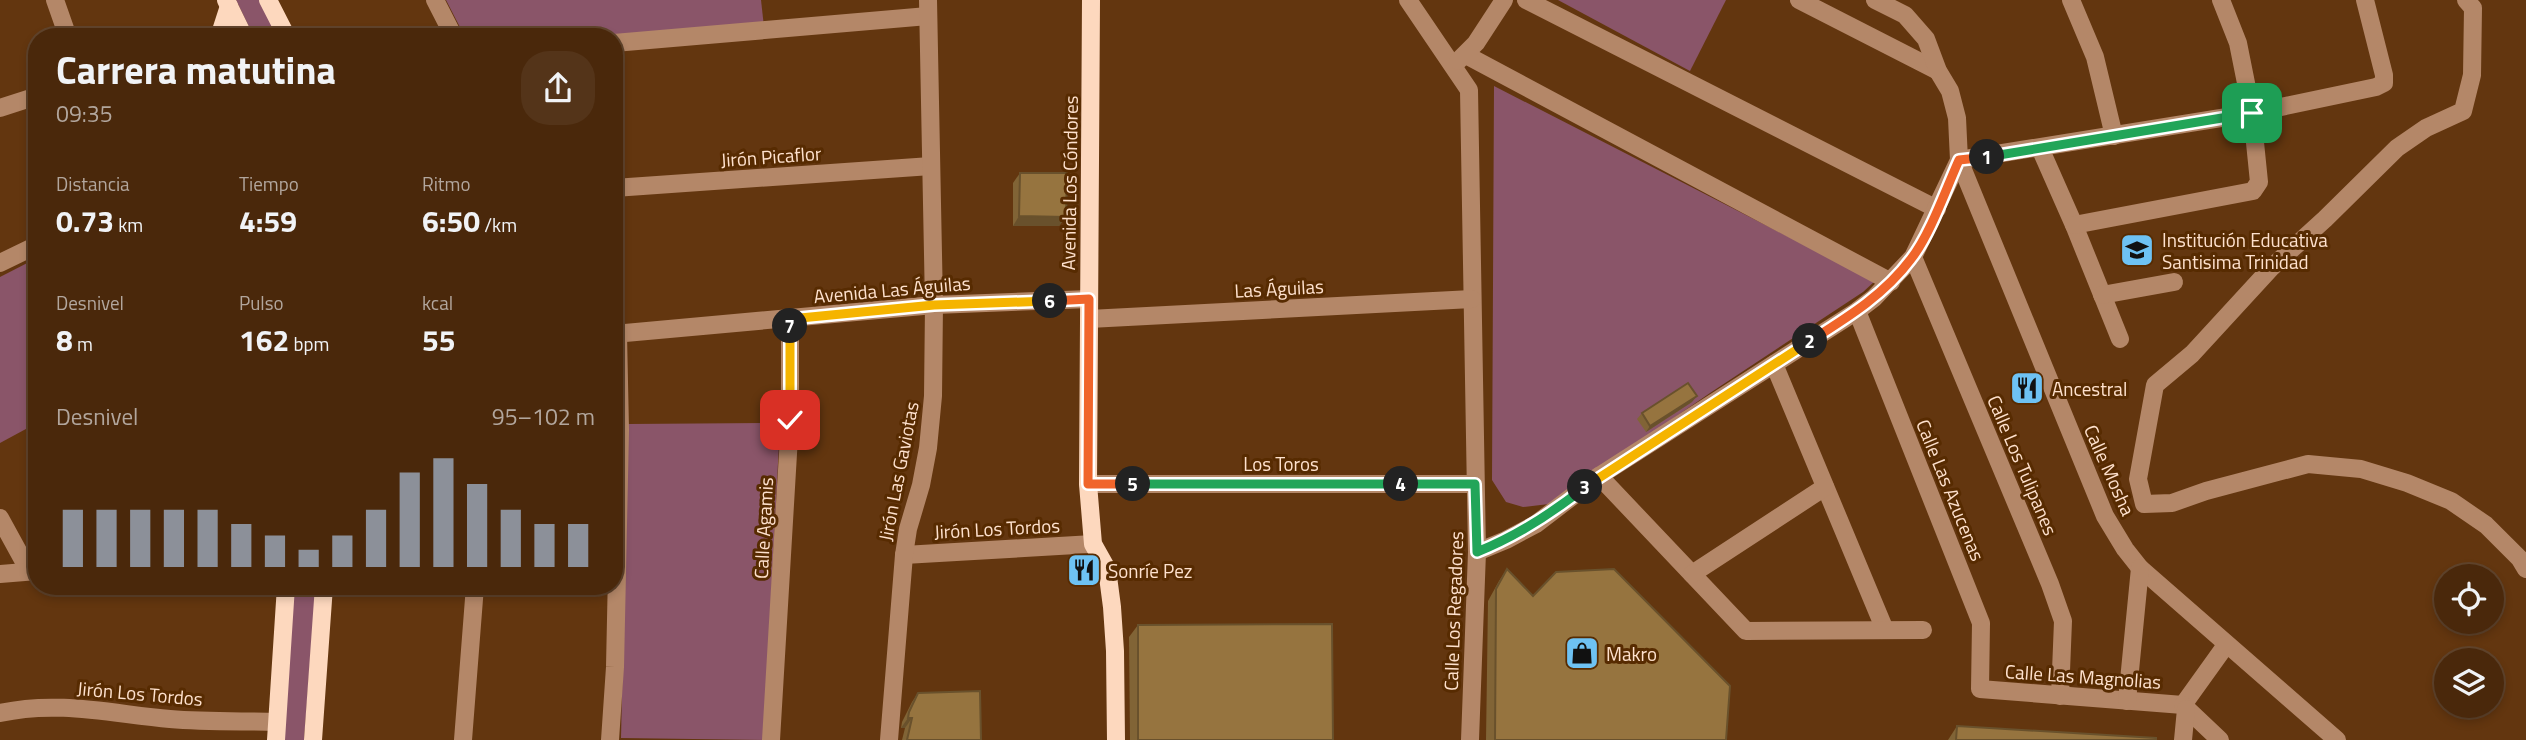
<!DOCTYPE html>
<html lang="es">
<meta charset="utf-8">
<style>
:root{--surface:#4a280b;--page:#543419;--text:#f1f3f6;--muted:#b2a69d;--line:#61442c;--accent:#8c9099}
body{margin:0;font-family:"Titillium Web",sans-serif;background:var(--page);color:var(--text);height:100vh;display:flex;flex-direction:column;font-size:26px;white-space:nowrap}
*{box-sizing:border-box;margin:0}
p{font-size:23px;color:var(--muted)}
.icon{flex:none;width:38px;height:38px;fill:none;stroke:currentColor;stroke-width:2;stroke-linecap:round;stroke-linejoin:round}
.map{position:relative;flex:1;overflow:hidden}
.sheet{position:absolute;left:28px;top:28px;width:595px;height:567px;display:flex;flex-direction:column;background:var(--surface);border-radius:28px;box-shadow:0 4px 10px #0003,0 0 0 2px var(--line)}
.sheet>*{flex:none}
.buttons{position:absolute;left:2434px;top:564px;display:grid;gap:14px}
.buttons a{display:grid;place-items:center;width:70px;height:70px;border-radius:50%;background:var(--surface);box-shadow:0 4px 10px #0003,0 0 0 2px var(--line);font-size:35px}
.pin{position:absolute;display:grid;place-items:center;width:60px;height:60px;color:#fff;margin:-30px;border-radius:14px;box-shadow:0 4px 10px #0006}
.km{position:absolute;width:35px;height:35px;margin:-18px;border-radius:50%;background:#222;color:#fff;font-size:19px;line-height:35px;text-align:center}
.round{display:grid;place-items:center;flex:none;width:74px;height:74px;border-radius:28px;background:var(--page)}
.headline{display:flex;align-items:center;justify-content:space-between;height:119px;padding:0 28px}
h1{font-size:38px;font-weight:700;line-height:52px}
.stats{display:grid;grid-template-columns:repeat(3,1fr);gap:10px;height:119px;padding:7px 28px}
.stats div{display:grid;align-content:center}
.stats b{font-size:30px;font-weight:700}
.stats small{font-size:19px;font-weight:400}
.stats p{font-size:19px}
.chart{height:196px;padding:14px 28px}
.chart p{display:flex;justify-content:space-between}
.chart svg{width:100%;height:126px;margin-top:7px;stroke:var(--accent);stroke-width:6}
.map>svg:first-child{display:block}
</style>
<div class="map">
<svg width="2526" height="740" viewBox="0 0 2526 740">
<rect width="100%" height="100%" fill="#63360f"/>
<g fill="#8a5569">
<polygon points="236,0 262,0 281,37 254,37"/>
<polygon points="446,0 761,0 764,27 614,37 465,37"/>
<polygon points="1558,0 1726,0 1690,71"/>
<polygon points="1494,86 1875,281 1863,292 1710,393 1549,504 1523,507 1506,502 1492,480"/>
<polygon points="37,258 37,423 0,443 0,277"/>
<polygon points="780,423 764,740 621,738 628,424"/>
<polygon points="294,586 316,586 304,740 283,740"/>
</g>
<g fill="none" stroke-linecap="round" stroke-linejoin="round">
<g stroke="#b48768" stroke-width="18">
<polyline points="55,0 68,37"/>
<polyline points="435,0 454,37"/>
<polyline points="1408,0 1469,90 1477,552 1470,740"/>
<polyline points="1526,0 1937,209"/>
<polyline points="1799,0 1938,71"/>
<polyline points="2071,0 2095,57 2114,136"/>
<polyline points="2466,0 2473,8 2472,75 2463,111 2426,128 2397,148 2325,219 2272,267 2192,354 2155,385 2138,479 2144,504 2172,503 2206,491 2308,464 2361,469 2407,483 2451,501 2486,525 2520,559 2526,569"/>
<polyline points="614,43 928,16"/>
<polyline points="1466,55 1891,282"/>
<polyline points="1458,61 1476,43 1504,0"/>
<polyline points="0,108 37,96"/>
<polyline points="2040,148 2074,225 2120,339"/>
<polyline points="1959,160 2105,516 2125,549 2140,568 2337,740"/>
<polyline points="1959,160 2252,113 2376,87 2384,83 2384,75 2365,0"/>
<polyline points="614,188 931,166"/>
<polyline points="2074,225 2253,191 2259,182 2252,113 2238,43 2221,0"/>
<polyline points="1913,257 2050,584 2063,621 2060,696"/>
<polyline points="0,263 37,245"/>
<polyline points="2102,295 2174,282"/>
<polyline points="1857,311 1981,623 1980,689 2183,705"/>
<polyline points="1089,319 1472,299"/>
<polyline points="614,334 934,305 1089,299"/>
<polyline points="1774,364 1885,630"/>
<polyline points="1599,476 1746,631 1923,630"/>
<polyline points="1088,484 1475,484"/>
<polyline points="0,518 29,571"/>
<polyline points="1477,552 1506,540 1536,524 1599,476 1857,311 1874,298 1913,257 1959,160 1957,118 1950,91 1938,71 1926,39 1905,15 1875,0"/>
<polyline points="904,555 1093,544"/>
<polyline points="0,574 37,571"/>
<polyline points="1692,574 1825,487"/>
<polyline points="2127,701 2140,568"/>
<polyline points="2183,705 2226,645"/>
<polyline points="2183,705 2220,740"/>
<path d="M0 713C57 700 113 714 170 719 206 722 242 721 277 722"/>
<polyline points="463,740 475,586"/>
<polyline points="610,740 615,667 620,430 618,334"/>
<polyline points="771,740 790,420 790,319"/>
<polyline points="889,740 904,555 908,529 921,485 928,448 933,396 934,305 928,0"/>
<polyline points="2183,740 2186,709"/>
</g>
<g stroke="#fdd8be" stroke-width="18">
<polyline points="226,0 244,37"/>
<polyline points="268,0 287,37"/>
<polyline points="1091,0 1088,484 1093,544 1107,569 1112,607 1115,651 1116,740"/>
<polyline points="219,37 229,6"/>
<polyline points="276,740 286,586"/>
<polyline points="313,740 324,586"/>
</g>
</g>
<g fill="#816436">
<polygon points="1020,173 1066,217 1059,226 1013,226 1013,183"/>
<polygon points="1692,402 1646,432 1637,419 1642,413"/>
<polygon points="1507,569 1533,596 1726,740 1486,740 1488,601 1499,581"/>
<polygon points="1138,625 1333,740 1130,740 1129,637"/>
<polygon points="918,693 981,740 902,740 905,728 901,728 902,722 912,702"/>
<polygon points="1957,726 2156,740 1948,740"/>
</g>
<g fill="#69512c">
<polygon points="1019,216 1066,217 1059,226 1013,226"/>
<polygon points="1697,396 1692,402 1646,432 1650,426"/>
<polygon points="908,718 912,718 905,728 901,728"/>
</g>
<g fill="#96743f" stroke="#69512c" stroke-width="2">
<polygon points="1020,173 1067,173 1066,217 1019,216"/>
<polygon points="1688,383 1697,396 1650,426 1642,413"/>
<polygon points="1507,569 1533,596 1556,572 1614,569 1730,686 1726,740 1495,740 1496,589"/>
<polygon points="1332,624 1333,740 1138,740 1138,625"/>
<polygon points="980,691 981,740 907,740 912,718 908,718 909,712 918,693"/>
<polygon points="1957,726 2156,738 2156,740 1956,740"/>
</g>
<g fill="none" stroke-linecap="round" stroke-linejoin="round">
<g stroke="#fff" stroke-width="14">
<polyline id="split-1" points="1987,157 2252,113"/>
</g>
<g stroke="#fff" stroke-width="14">
<path id="split-2" d="M1810 341C1848 317 1884 295 1911 259 1930 235 1946 189 1959 160L1987 157"/>
</g>
<g stroke="#fff" stroke-width="14">
<polyline id="split-3" points="1585,487 1810,341"/>
</g>
<g stroke="#fff" stroke-width="14">
<path id="split-4" d="M1401 484H1475L1477 552C1517 536 1551 514 1585 487"/>
</g>
<g stroke="#fff" stroke-width="14">
<polyline id="split-5" points="1133,484 1401,484"/>
</g>
<g stroke="#fff" stroke-width="14">
<polyline id="split-6" points="1050,301 1089,299 1088,484 1133,484"/>
</g>
<g stroke="#fff" stroke-width="14">
<polyline id="split-7" points="790,326 790,319 934,305 1050,301"/>
</g>
<g stroke="#fff" stroke-width="14">
<polyline id="split-8" points="790,326 790,420"/>
</g>
<use href="#split-1" stroke="#22a559" stroke-width="9"/>
<use href="#split-2" stroke="#f0652b" stroke-width="9"/>
<use href="#split-3" stroke="#f5b400" stroke-width="9"/>
<use href="#split-4" stroke="#22a559" stroke-width="9"/>
<use href="#split-5" stroke="#22a559" stroke-width="9"/>
<use href="#split-6" stroke="#f0652b" stroke-width="9"/>
<use href="#split-7" stroke="#f5b400" stroke-width="9"/>
<use href="#split-8" stroke="#f5b400" stroke-width="9"/>
</g>
<defs>
<g id="school-square" transform="scale(1.75)"><rect x="-9" y="-9" width="18" height="18" rx="4" fill="#6ec2f3" stroke="#572b01"/><path d="M0-5L7-2L0 1L-7-2ZM-4 1L0 2.5L4 1V4Q0 6-4 4Z" fill="#111"/></g>
<g id="restaurant-square" transform="scale(1.75)"><rect x="-9" y="-9" width="18" height="18" rx="4" fill="#6ec2f3" stroke="#572b01"/><path d="M-5-6h1v4h1v-4h1v4h1v-4h1v5L-1.5 .5V6h-2V.5L-5-1ZM5-6V6H3V1.5H1.5Q1.5-4 5-6Z" fill="#111"/></g>
<g id="shop-square" transform="scale(1.75)"><rect x="-9" y="-9" width="18" height="18" rx="4" fill="#6ec2f3" stroke="#572b01"/><path d="M-5-2.5h2.3a2.7 3.5 0 0 1 5.4 0H5L5.5 6h-11ZM-1.5-2.5h3a1.5 2.3 0 0 0-3 0Z" fill="#111"/></g>
</defs>
<g fill-rule="evenodd">
<use href="#school-square" x="2137" y="250"/>
<use href="#restaurant-square" x="2027" y="388"/>
<use href="#restaurant-square" x="1084" y="570"/>
<use href="#shop-square" x="1582" y="653"/>
</g>
<g text-anchor="middle" dominant-baseline="central" stroke-width="6" stroke-linejoin="round" paint-order="stroke">
<g font-size="19" fill="#fee1cd" stroke="#572b01">
<text transform="translate(771 156) rotate(-4)">Jirón Picaflor</text>
<text transform="translate(1069 183) rotate(-89)">Avenida Los Cóndores</text>
<text transform="translate(1279 288) rotate(-3)">Las Águilas</text>
<text transform="translate(892 289) rotate(-5)">Avenida Las Águilas</text>
<text x="1281" y="463">Los Toros</text>
<text transform="translate(2023 465) rotate(67)">Calle Los Tulipanes</text>
<text transform="translate(2110 470) rotate(66)">Calle Mosha</text>
<text transform="translate(898 471) rotate(-79)">Jirón Las Gaviotas</text>
<text transform="translate(1951 490) rotate(68)">Calle Las Azucenas</text>
<text transform="translate(763 528) rotate(-87)">Calle Agamis</text>
<text transform="translate(997 528) rotate(-3)">Jirón Los Tordos</text>
<text transform="translate(1453 611) rotate(-88)">Calle Los Regadores</text>
<text transform="translate(2083 676) rotate(4)">Calle Las Magnolias</text>
<text transform="translate(140 693) rotate(5)">Jirón Los Tordos</text>
</g>
<g font-size="19" fill="#fee1cd" stroke="#572b01" text-anchor="start">
<text x="2162" y="239">Institución Educativa<tspan x="2162" dy="22">Santisima Trinidad</tspan></text>
<text x="2052" y="388">Ancestral</text>
<text x="1108" y="570">Sonríe Pez</text>
<text x="1606" y="653">Makro</text>
</g>
</g>
</svg>
<div class="buttons">
<a><svg class="icon" aria-label="locate" viewBox="0 0 24 24"><circle cx="12" cy="12" r="6"/><path d="M12 2v4M12 18v4M2 12h4M18 12h4"/></svg></a>
<a><svg class="icon" aria-label="layers" viewBox="0 0 24 24"><path d="M12 4l9 5-9 5-9-5zM3 14l9 5 9-5"/></svg></a>
</div>
<div class="pin" style="left:2252px;top:113px;background:#1e9e55"><svg class="icon" aria-label="arrive" viewBox="0 0 24 24"><path d="M6 21V4h12l-3 4 3 4H6"/></svg></div>
<div class="pin" style="left:790px;top:420px;background:#d93025"><svg class="icon" aria-label="check" viewBox="0 0 24 24"><path d="M5 12l5 5 9-10"/></svg></div>
<b class="km" style="left:1987px;top:157px">1</b>
<b class="km" style="left:1810px;top:341px">2</b>
<b class="km" style="left:1585px;top:487px">3</b>
<b class="km" style="left:1401px;top:484px">4</b>
<b class="km" style="left:1133px;top:484px">5</b>
<b class="km" style="left:1050px;top:301px">6</b>
<b class="km" style="left:790px;top:326px">7</b>
<section class="sheet">
<div class="headline"><div><h1>Carrera matutina</h1><p>09:35</p></div><a class="round"><svg class="icon" aria-label="share" viewBox="0 0 24 24"><path d="M12 15V3M7 8l5-5 5 5M5 13v7h14v-7"/></svg></a></div>
<div class="stats">
<div><p>Distancia</p><b>0.73<small> km</small></b></div>
<div><p>Tiempo</p><b>4:59</b></div>
<div><p>Ritmo</p><b>6:50<small> /km</small></b></div>
</div>
<div class="stats">
<div><p>Desnivel</p><b>8<small> m</small></b></div>
<div><p>Pulso</p><b>162<small> bpm</small></b></div>
<div><p>kcal</p><b>55</b></div>
</div>
<div class="chart"><p><span>Desnivel</span>95–102 m</p>
<svg viewBox="0 0 160 44" preserveAspectRatio="none"><path d="M5 44V24M15 44V24M25 44V24M35 44V24M45 44V24M55 44V29M65 44V33M75 44V38M85 44V33M95 44V24M105 44V11M115 44V6M125 44V15M135 44V24M145 44V29M155 44V29"/></svg>
</div>
</section>
</div>
